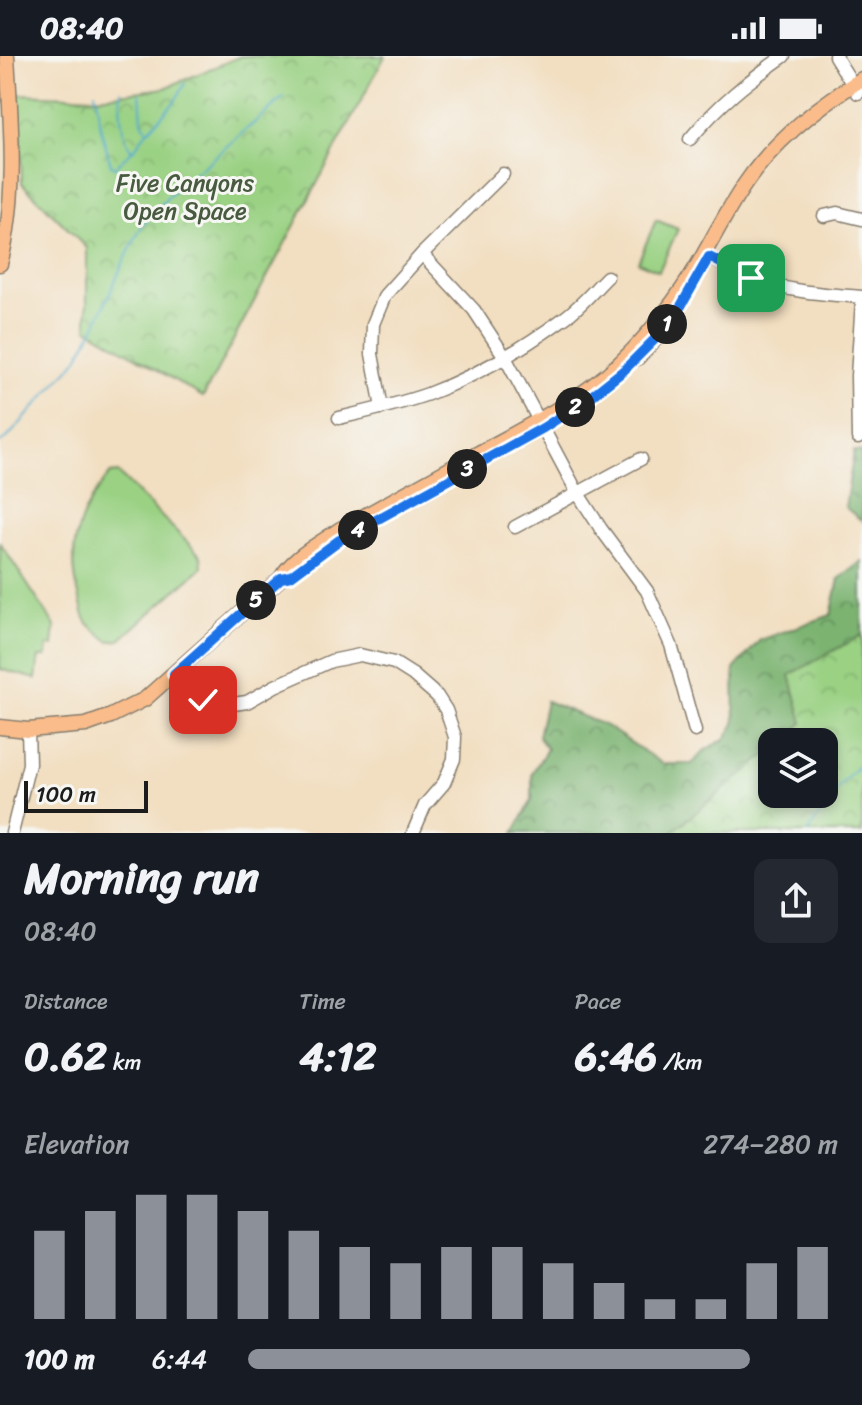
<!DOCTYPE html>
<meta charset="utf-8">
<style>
:root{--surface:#171b24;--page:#242831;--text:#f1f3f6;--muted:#9ea1a6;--accent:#8c9099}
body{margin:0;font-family:Sriracha,sans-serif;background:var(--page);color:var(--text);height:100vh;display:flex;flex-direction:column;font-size:30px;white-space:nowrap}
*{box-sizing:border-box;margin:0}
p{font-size:26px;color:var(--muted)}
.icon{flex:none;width:44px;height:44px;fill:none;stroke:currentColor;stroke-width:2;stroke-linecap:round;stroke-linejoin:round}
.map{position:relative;height:777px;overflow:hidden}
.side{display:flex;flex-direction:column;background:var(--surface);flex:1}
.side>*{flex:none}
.buttons{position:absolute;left:758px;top:672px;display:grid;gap:16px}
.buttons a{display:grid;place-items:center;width:80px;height:80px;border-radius:16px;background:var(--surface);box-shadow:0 4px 12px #0003;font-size:40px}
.scale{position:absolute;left:24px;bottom:20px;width:124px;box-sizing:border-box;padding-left:8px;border:4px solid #1c1c1c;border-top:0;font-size:22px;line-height:28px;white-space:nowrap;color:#1c1c1c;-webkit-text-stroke:6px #f6f6f2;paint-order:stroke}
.pin{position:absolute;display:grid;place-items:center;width:68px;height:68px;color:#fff;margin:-34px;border-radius:16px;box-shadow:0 4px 12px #0006}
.km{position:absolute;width:40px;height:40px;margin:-20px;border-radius:50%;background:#222;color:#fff;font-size:22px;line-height:40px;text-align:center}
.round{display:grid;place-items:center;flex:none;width:84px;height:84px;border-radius:16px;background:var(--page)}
.headline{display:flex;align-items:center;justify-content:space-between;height:136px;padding:0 24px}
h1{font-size:44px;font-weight:700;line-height:60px}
.metrics{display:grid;grid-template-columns:repeat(3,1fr);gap:12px;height:136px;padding:8px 24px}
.metrics div{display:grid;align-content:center}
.metrics b{font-size:40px;font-weight:700}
.metrics small{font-size:22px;font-weight:400}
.metrics p{font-size:22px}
.chart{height:224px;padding:16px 24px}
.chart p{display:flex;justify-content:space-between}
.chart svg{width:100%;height:144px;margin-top:8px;stroke:var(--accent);stroke-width:6}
ul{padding:0 24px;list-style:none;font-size:26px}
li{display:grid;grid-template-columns:128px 96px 1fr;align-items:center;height:60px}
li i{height:20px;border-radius:10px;background:var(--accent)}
.status{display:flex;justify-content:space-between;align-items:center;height:56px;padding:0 40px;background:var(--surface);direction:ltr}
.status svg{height:22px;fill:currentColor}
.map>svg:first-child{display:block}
</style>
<div class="status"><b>08:40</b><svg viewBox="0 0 49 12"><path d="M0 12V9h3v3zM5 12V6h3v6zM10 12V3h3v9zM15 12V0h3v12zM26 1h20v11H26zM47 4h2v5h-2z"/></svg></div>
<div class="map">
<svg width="862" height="777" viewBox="0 0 862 777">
<defs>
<pattern id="forest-crowns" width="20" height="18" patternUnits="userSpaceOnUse" patternTransform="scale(2)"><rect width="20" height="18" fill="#7bb371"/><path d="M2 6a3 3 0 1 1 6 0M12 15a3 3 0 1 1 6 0" fill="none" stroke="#64915c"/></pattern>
<pattern id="park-crowns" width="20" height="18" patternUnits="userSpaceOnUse" patternTransform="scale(2)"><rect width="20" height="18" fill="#9ad183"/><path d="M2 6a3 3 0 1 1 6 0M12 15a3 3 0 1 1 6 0" fill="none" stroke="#84b371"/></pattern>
</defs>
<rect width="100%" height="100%" fill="#f6f6f2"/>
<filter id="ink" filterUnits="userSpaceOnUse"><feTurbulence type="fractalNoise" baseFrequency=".0125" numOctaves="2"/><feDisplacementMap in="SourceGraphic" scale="16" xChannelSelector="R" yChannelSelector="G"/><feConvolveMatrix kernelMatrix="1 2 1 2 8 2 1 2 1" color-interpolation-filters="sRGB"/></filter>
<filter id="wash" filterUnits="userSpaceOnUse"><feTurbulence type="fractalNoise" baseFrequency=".006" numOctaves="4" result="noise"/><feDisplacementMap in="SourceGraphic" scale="32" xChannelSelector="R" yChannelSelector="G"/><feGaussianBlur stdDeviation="1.8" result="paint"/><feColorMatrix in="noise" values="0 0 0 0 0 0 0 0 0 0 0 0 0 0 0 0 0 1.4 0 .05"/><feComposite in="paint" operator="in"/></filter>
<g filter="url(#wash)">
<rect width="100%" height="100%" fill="#f2dec0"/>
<g fill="url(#forest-crowns)" stroke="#4c6846" stroke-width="2" fill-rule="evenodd">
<polygon points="854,395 862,396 862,465 845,451"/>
<path d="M862 505V768L857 777H514L532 744V717L547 693 538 680 546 645 606 670 663 708H692L705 694 725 683 735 668 734 613 760 584 831 559 839 523ZM772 686H824V738H772Z"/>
</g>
<g fill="url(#park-crowns)" stroke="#5b7650" stroke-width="2">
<polygon points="241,0 385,0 203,341 87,272 87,192 22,127 19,38 97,41 165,32"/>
<polygon points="862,579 862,777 675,777 673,775 772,694 772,738 824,738 824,686 781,686 803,667 790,619"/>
</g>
<g fill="#9ad183" stroke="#5b7650" stroke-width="2">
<polygon points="656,164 678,173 659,215 638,206"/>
<path d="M118 417 201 500 202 511 120 584 109 585C102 579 90 572 86 564 82 557 81 547 79 539 66 491 79 455 110 418Z"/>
<polygon points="0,487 55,570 53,590 48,590 46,601 39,601 36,623 0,613"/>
</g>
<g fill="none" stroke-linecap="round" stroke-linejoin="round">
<g stroke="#4aa8c9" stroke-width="2">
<path d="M121 35C119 54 121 77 131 94L135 92 147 75 142 65 140 38"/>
<polyline points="95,36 101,74 111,109 115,111 135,92"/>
<polyline points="148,75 175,45 185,28"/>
<polyline points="0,387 7,382 77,304 98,264 124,205 142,170 168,141 284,41"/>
<polyline points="807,777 843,726 862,706"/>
</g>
</g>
</g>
<g filter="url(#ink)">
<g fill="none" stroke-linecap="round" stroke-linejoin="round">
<g stroke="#877d6e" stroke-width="15">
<g id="minor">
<polyline points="835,0 858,37"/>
<path d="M690 83C719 48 747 26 784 0"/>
<polyline points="824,160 837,157 862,163"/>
<polyline points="422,198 474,254 505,301 577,436 601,473 647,535 671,589 695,675"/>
<path d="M704 199C719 206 734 215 750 221 785 236 824 238 862 241"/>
<polyline points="382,352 372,298 373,268 385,239 422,198 503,118"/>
<path d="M339 362C369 355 400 348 428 338 476 320 522 293 563 263 579 252 593 235 607 221"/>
<polyline points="858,382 857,320 862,244"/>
<polyline points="515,471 641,403"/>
<polyline points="174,618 203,644 220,650 247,646 275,630 331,605 360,599 394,607 413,619 437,640 446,654 455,681 454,703 444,727 425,749 413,777"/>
<polyline points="12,777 29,708 28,674"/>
</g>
</g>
<g stroke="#877d6e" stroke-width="17">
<g id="major">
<path d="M0 208C18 141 11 68 7 0"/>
<polyline points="637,302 659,279 678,254"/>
<path d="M0 671 28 674 86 669 111 660 145 643 281 522C293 501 319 488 339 474 385 449 431 423 477 398 532 368 590 340 633 294 660 265 686 231 705 196 718 173 730 150 745 128 774 85 818 50 862 23"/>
</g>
</g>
<use href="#minor" stroke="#fff" stroke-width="12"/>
<use href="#major" stroke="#f9bc8a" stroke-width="14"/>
</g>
</g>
<g fill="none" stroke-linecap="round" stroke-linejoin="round" filter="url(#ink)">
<g stroke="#fff" stroke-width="16">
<polyline id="route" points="203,644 174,618 281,522 291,520 338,485 543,372 589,342 623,315 659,279 681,250 709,201 751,222"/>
</g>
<use href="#route" stroke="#1a73e8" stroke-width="10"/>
</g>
<g text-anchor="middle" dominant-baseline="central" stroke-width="6" stroke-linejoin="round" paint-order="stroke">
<g font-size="24" fill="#485b40" stroke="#f6f6f2">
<text x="185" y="127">Five Canyons<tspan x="185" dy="28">Open Space</tspan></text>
</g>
</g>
</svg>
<div class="buttons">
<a><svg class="icon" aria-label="layers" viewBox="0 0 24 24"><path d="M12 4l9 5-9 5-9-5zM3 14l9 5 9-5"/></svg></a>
</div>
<div class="scale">100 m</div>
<div class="pin" style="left:751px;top:222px;background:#1e9e55"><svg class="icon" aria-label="arrive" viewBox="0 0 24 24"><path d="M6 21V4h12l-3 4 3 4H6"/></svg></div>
<div class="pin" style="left:203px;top:644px;background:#d93025"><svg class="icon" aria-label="check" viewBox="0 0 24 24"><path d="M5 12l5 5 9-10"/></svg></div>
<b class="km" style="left:667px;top:268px">1</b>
<b class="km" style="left:575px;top:351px">2</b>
<b class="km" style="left:467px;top:413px">3</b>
<b class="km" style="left:358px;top:474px">4</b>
<b class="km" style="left:256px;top:544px">5</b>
</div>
<section class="side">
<div class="headline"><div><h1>Morning run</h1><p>08:40</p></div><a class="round"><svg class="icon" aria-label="share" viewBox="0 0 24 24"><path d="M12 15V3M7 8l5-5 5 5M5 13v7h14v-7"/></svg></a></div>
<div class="metrics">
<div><p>Distance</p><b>0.62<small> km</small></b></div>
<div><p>Time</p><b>4:12</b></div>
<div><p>Pace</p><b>6:46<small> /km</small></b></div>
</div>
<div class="chart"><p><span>Elevation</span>274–280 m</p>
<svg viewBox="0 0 160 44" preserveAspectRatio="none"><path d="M5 44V17M15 44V11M25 44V6M35 44V6M45 44V11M55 44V17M65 44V22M75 44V27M85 44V22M95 44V22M105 44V27M115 44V33M125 44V38M135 44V38M145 44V27M155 44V22"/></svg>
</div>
<ul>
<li><b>100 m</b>6:44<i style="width:85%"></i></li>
</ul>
</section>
